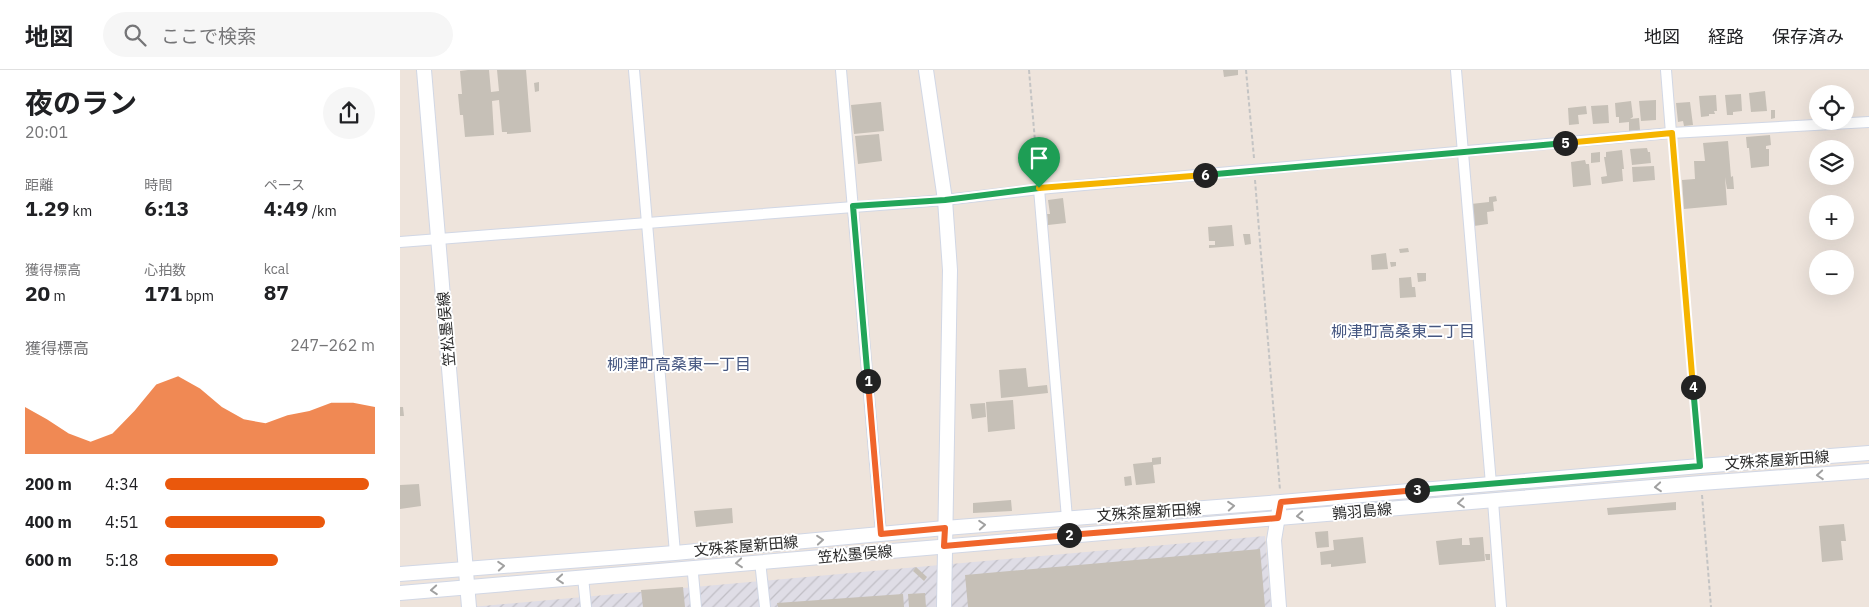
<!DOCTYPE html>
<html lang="ja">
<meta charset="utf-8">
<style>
:root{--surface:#fff;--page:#f6f6f6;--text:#202124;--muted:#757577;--line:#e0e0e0;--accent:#ea580c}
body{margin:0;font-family:"IBM Plex Sans","Noto Sans JP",sans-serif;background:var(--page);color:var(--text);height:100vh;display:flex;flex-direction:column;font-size:19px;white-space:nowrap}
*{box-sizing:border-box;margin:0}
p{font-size:16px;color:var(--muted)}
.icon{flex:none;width:28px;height:28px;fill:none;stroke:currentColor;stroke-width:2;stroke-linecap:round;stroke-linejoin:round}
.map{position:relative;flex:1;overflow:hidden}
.side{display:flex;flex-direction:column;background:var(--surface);width:400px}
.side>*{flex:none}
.fabs{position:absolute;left:1409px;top:15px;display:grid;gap:10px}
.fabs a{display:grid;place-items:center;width:45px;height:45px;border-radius:50%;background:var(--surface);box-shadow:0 5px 20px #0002;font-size:25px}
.pin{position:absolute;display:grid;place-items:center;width:42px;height:42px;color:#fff;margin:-51px -21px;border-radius:50% 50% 50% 0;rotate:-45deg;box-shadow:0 0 5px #0007}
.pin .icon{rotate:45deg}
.km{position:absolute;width:25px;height:25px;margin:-12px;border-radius:50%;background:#222;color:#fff;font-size:14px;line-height:25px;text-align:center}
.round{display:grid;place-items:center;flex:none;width:52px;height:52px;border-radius:26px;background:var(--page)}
.headline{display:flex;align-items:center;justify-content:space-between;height:85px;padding:0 25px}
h1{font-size:28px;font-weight:700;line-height:38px}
.stats{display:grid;grid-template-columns:repeat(3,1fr);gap:8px;height:85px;padding:5px 25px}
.stats div{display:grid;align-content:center}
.stats b{font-size:21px;font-weight:700}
.stats small{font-size:14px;font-weight:400}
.stats p{font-size:14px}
.chart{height:140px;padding:10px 25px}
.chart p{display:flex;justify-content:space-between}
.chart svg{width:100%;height:90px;margin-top:5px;fill:var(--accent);opacity:.7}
ul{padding:0 25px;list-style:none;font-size:16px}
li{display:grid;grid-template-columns:80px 60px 1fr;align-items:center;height:38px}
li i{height:12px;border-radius:6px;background:var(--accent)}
header{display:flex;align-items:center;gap:30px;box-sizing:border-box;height:70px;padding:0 25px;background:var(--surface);border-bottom:1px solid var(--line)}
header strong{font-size:24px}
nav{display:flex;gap:28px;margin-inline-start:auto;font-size:18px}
.search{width:350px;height:45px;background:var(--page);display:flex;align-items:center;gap:12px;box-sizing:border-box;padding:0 18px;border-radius:28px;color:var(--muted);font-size:19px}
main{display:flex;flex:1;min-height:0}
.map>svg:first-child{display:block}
</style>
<header>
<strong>地図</strong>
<div class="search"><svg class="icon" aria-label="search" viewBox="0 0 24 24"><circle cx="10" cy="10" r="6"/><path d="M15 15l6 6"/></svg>ここで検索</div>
<nav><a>地図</a><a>経路</a><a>保存済み</a></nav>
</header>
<main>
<section class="side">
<div class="headline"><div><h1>夜のラン</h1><p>20:01</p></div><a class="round"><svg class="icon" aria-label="share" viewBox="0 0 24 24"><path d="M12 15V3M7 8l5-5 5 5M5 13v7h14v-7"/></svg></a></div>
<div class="stats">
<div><p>距離</p><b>1.29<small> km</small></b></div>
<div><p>時間</p><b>6:13</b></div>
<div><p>ペース</p><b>4:49<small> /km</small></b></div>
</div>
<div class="stats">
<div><p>獲得標高</p><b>20<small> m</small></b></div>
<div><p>心拍数</p><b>171<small> bpm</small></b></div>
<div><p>kcal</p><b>87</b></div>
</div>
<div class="chart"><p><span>獲得標高</span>247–262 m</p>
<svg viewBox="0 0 160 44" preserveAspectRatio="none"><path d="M0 44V21L10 27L20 34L30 38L40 34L50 23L60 10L70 6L80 12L90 21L100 27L110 29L120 25L130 23L140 19L150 19L160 21V44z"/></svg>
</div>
<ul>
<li><b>200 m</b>4:34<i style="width:97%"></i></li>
<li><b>400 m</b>4:51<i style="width:76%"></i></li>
<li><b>600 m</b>5:18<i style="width:54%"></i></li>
</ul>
</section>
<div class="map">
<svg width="1469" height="537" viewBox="0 0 1469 537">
<defs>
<pattern id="industrial-furrows" width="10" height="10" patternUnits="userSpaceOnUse" patternTransform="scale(1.25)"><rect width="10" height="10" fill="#dfdde6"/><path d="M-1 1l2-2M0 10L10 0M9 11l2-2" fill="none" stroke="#c0bec5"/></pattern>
</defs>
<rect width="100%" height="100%" fill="#eee4dc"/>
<polygon fill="url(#industrial-furrows)" points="865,466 871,537 71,537"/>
<g fill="#c6c0b7">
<polygon points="68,0 89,0 91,22 99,21 97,0 126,0 131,62 107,64 107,62 102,62 99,30 92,31 94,65 65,67 63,45 60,45 58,24 62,24 60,1"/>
<polygon points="823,0 838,0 838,5 824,7"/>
<polygon points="139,12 139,21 135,22 134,13"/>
<polygon points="1365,21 1367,41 1351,42 1349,23"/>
<polygon points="1341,24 1342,41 1333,42 1333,45 1327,45 1325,25"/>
<polygon points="1316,25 1317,41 1314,41 1315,44 1309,44 1309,46 1301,47 1299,26"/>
<polygon points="1256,30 1256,50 1241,51 1239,31"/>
<polygon points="1231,31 1233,47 1230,49 1239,48 1240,60 1229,61 1229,52 1219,53 1219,47 1216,47 1215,33"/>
<polygon points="481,32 484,61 454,64 451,35"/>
<polygon points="1290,32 1293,55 1284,56 1283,51 1278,52 1276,33"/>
<polygon points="1208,35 1209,53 1193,54 1191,36"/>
<polygon points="1186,36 1187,44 1178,45 1179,54 1169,55 1168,38"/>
<polygon points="1371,40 1375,40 1375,48 1371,49"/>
<polygon points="479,64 482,91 458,94 455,66"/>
<polygon points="1370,65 1371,75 1366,76 1366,79 1369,79 1369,96 1351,98 1349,78 1347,78 1346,67"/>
<polygon points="1328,71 1331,107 1333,106 1334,119 1327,119 1325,107 1327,135 1284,139 1282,110 1295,109 1294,91 1305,91 1303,73"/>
<polygon points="1247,78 1248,82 1250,82 1251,93 1232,95 1230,79"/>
<polygon points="1222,80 1224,99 1222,99 1223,111 1202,114 1201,107 1207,106 1204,87 1206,87 1206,82"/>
<polygon points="1200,82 1200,92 1191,93 1191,83"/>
<polygon points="1185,90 1186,94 1189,94 1191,115 1173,117 1171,92"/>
<polygon points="1254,96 1255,110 1233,112 1232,97"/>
<polygon points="1096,126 1097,131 1093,132 1094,141 1087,142 1088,154 1074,156 1071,134 1089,132 1089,127"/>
<polygon points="663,128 666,153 648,155 647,144 650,144 648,130"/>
<polygon points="832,155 834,176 809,178 809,175 815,175 815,171 809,171 808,157"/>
<polygon points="843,164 850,164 851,174 845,175"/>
<polygon points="1008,178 1009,182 1000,183 999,179"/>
<polygon points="986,183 988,199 972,200 971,185"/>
<polygon points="990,192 996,192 996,196 991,197"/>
<polygon points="1017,203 1026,203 1026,211 1018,212"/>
<polygon points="1011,207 1012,217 1015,217 1016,227 1000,228 999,208"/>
<polygon points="626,298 628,317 647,315 648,323 601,328 599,300"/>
<polygon points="613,330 615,359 588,362 586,332"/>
<polygon points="585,333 586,347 572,349 570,334"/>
<polygon points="0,337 3,337 4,346 0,346"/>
<polygon points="761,387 761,394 753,395 755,413 736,415 733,394 752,392 752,388"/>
<polygon points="731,406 732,415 725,416 724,407"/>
<polygon points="19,414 21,436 0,439 0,415"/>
<polygon points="611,430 612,441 573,443 573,433"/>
<polygon points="1276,432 1276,440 1208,445 1207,438"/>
<polygon points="332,438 333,453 296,457 294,441"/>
<polygon points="1444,454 1446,471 1441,471 1443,490 1422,492 1419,456"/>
<polygon points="928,461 929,477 917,478 915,462"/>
<polygon points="963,467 966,493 931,497 931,494 921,495 920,482 934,480 933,470"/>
<polygon points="1083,467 1085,491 1039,495 1036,471 1062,468 1062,475 1070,475 1069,468"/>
<polygon points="860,479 865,537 568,537 565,505"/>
<polygon points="1085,484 1090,484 1090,490 1086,490"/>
<polygon points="516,497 527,507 524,511 513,501"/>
<polygon points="283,517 285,537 243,537 241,520"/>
<polygon points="525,523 526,537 509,537 508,524"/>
<polygon points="503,524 504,537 378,537 377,533"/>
</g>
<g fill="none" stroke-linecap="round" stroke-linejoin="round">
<g stroke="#d1d7e5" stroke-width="12">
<g id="street">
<polyline points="234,0 275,483"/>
<polyline points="441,0 481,464"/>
<polyline points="1056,0 1091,414"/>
<polyline points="1266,0 1271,63"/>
<polyline points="639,119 667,448"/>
<polyline points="0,172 545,130 639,119 1271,63 1469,52"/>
<polyline points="1093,431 1101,537"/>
<polyline points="360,491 365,537"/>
<polyline points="293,504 296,537"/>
<polyline points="183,507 186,537"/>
</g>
</g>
<g stroke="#d1d7e5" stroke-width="16">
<g id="secondary">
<polyline points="24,0 69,537"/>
<polyline points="526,0 545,130 550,200 544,537"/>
<polyline points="0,504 275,483 545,458 881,432 1300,396 1469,383"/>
<polyline points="0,523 878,448 1301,413 1469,401"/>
<polyline points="879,537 874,470 879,440"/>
</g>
</g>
<g stroke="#c4c4c4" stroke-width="2" stroke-dasharray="4 2.5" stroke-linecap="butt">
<polyline points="629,0 638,107"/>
<polyline points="846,0 854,88"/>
<polyline points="1272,74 1299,383"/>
<polyline points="855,110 880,420"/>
<polyline points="1302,425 1311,537"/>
</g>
<use href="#street" stroke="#fff" stroke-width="10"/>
<use href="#secondary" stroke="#fff" stroke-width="14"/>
</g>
<defs><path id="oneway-chevron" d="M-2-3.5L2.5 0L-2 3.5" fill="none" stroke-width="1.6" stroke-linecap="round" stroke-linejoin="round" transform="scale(1.25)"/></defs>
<g stroke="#a0a0a0">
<use href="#oneway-chevron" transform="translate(1420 405) rotate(176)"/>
<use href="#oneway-chevron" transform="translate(1258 417) rotate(175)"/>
<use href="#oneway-chevron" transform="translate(1061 433) rotate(175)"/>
<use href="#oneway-chevron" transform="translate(831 436) rotate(-4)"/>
<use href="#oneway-chevron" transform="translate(900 446) rotate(175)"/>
<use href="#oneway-chevron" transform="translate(582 455) rotate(-4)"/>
<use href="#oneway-chevron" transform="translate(420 470) rotate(-5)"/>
<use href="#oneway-chevron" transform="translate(339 493) rotate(175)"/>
<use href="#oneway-chevron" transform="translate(101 496) rotate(-4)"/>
<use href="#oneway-chevron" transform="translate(160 509) rotate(175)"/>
<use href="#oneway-chevron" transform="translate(34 520) rotate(176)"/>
</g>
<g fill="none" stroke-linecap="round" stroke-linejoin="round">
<g stroke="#fff" stroke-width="10">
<polyline id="split-1" points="468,311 453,136 545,130 639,118"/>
</g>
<g stroke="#fff" stroke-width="10">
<polyline id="split-2" points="468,311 481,464 545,458 544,476 669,465"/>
</g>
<g stroke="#fff" stroke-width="10">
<polyline id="split-3" points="669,465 878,448 881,432 1017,420"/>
</g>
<g stroke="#fff" stroke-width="10">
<polyline id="split-4" points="1017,420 1300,396 1293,317"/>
</g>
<g stroke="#fff" stroke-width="10">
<polyline id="split-5" points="1165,73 1272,63 1293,317"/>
</g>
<g stroke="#fff" stroke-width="10">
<polyline id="split-6" points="805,105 1165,73"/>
</g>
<g stroke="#fff" stroke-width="10">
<polyline id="split-7" points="639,118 805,105"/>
</g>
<use href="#split-1" stroke="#22a559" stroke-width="6"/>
<use href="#split-2" stroke="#f0652b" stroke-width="6"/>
<use href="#split-3" stroke="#f0652b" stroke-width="6"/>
<use href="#split-4" stroke="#22a559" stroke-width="6"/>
<use href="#split-5" stroke="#f5b400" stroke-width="6"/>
<use href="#split-6" stroke="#22a559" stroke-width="6"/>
<use href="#split-7" stroke="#f5b400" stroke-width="6"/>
</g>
<g text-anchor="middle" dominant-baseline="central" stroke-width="4" stroke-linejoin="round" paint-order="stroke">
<g font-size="15" fill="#2b2b2b" stroke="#fff">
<text transform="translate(46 259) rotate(-95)">笠松墨俣線</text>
<text transform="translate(1377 390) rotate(-4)">文殊茶屋新田線</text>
<text transform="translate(962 441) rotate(-5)">鶉羽島線</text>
<text transform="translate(749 442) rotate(-4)">文殊茶屋新田線</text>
<text transform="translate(346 476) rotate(-5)">文殊茶屋新田線</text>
<text transform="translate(455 484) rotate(-5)">笠松墨俣線</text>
</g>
<g font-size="16" fill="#465781" stroke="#fff">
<text x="1003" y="261">柳津町高桑東二丁目</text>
<text x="279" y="294">柳津町高桑東一丁目</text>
</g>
</g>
</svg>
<div class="fabs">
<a><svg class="icon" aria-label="locate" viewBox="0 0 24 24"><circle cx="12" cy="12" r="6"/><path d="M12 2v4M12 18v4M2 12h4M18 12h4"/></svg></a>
<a><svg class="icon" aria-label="layers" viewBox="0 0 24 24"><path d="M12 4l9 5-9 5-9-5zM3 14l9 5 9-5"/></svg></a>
<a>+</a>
<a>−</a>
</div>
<div class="pin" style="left:639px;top:118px;background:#1e9e55"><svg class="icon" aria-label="arrive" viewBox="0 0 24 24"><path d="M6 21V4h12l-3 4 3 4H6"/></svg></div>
<b class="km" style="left:468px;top:311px">1</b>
<b class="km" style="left:669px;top:465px">2</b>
<b class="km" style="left:1017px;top:420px">3</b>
<b class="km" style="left:1293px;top:317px">4</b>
<b class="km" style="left:1165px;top:73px">5</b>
<b class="km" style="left:805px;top:105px">6</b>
</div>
</main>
